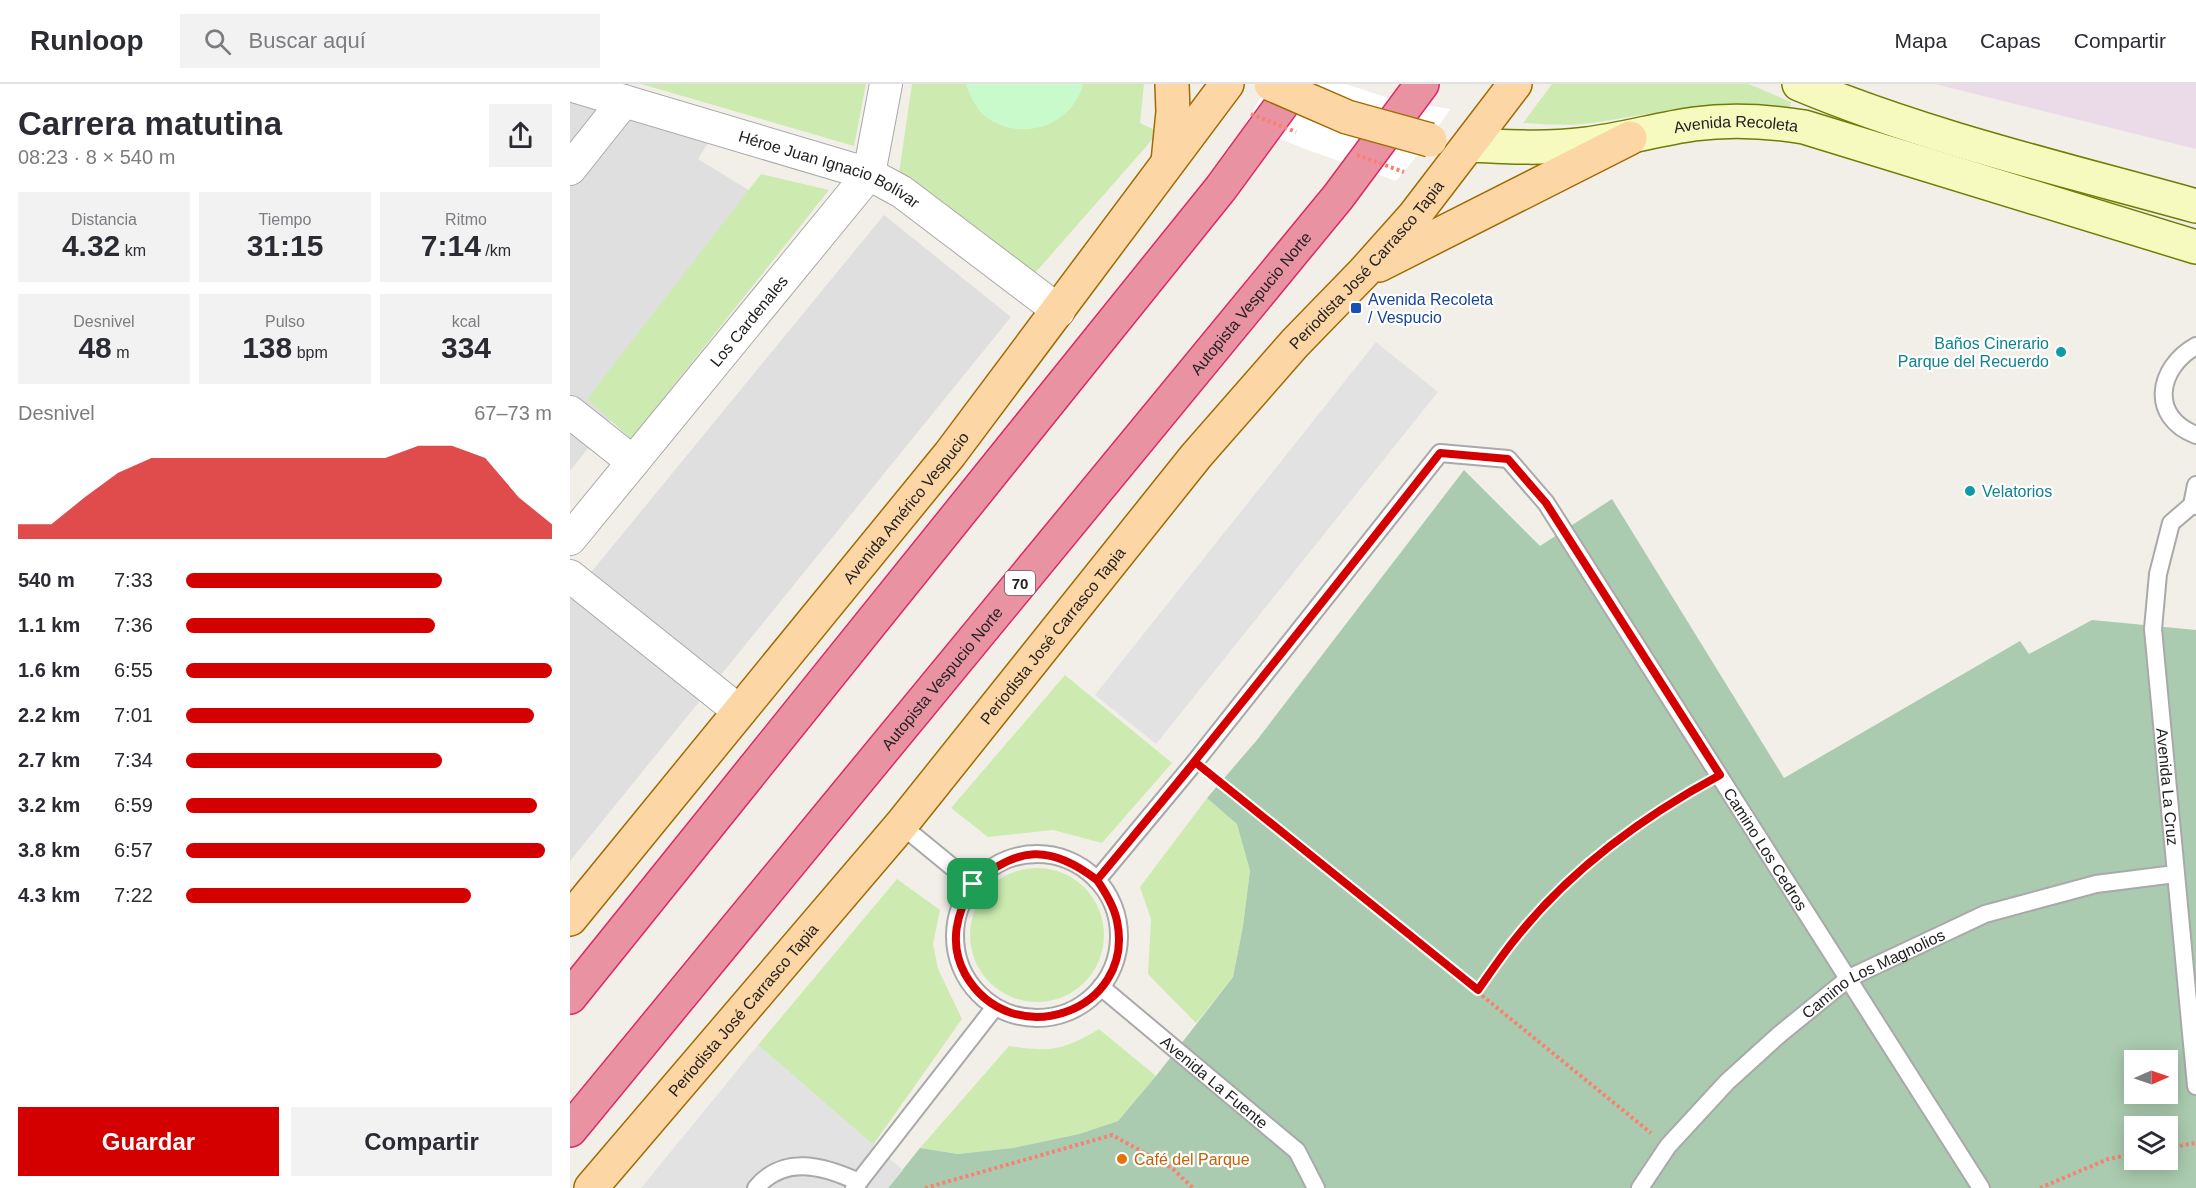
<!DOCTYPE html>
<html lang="es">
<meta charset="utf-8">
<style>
:root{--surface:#fff;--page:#f2f2f3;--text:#2b2b33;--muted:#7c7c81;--line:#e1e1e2;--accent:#d40000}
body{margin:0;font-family:Arial,sans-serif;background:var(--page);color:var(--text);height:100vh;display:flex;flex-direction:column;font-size:22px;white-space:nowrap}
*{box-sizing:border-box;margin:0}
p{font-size:20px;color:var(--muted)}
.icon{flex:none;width:33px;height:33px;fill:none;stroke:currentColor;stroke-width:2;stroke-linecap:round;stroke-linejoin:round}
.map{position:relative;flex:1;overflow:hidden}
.details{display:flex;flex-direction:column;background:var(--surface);width:570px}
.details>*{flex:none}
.needle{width:39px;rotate:88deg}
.buttons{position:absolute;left:1554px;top:966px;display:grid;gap:12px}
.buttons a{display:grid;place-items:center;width:54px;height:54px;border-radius:0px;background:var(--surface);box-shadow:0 3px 15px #0003;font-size:30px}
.pin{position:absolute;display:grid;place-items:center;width:51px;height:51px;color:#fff;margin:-26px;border-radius:12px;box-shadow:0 3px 9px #0006}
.round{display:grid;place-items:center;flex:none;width:63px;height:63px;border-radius:0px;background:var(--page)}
.head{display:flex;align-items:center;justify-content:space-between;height:102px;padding:0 18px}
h1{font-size:33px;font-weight:600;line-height:45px}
.stats{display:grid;grid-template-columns:repeat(3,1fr);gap:9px;height:102px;padding:6px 18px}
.stats div{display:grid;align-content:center;border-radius:0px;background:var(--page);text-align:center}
.stats b{font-size:30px;font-weight:600}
.stats small{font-size:16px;font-weight:400}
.stats p{font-size:16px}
.chart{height:168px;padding:12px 18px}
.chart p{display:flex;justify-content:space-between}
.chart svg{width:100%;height:108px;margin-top:6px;fill:var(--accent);opacity:.7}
.action{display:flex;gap:12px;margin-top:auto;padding:12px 18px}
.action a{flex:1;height:69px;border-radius:0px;background:var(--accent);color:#fff;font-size:24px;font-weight:600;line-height:69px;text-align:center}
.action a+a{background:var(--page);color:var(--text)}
ul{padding:0 18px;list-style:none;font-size:20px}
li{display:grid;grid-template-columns:96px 72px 1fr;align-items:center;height:45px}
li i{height:15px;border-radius:8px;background:var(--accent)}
header{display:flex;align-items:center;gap:36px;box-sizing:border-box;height:84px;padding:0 30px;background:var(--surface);border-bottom:2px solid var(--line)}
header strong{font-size:28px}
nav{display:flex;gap:33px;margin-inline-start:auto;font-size:21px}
.search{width:420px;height:54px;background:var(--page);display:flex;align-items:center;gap:15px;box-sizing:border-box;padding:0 21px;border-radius:0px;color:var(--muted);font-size:22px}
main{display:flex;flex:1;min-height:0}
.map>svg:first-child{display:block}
</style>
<header>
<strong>Runloop</strong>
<div class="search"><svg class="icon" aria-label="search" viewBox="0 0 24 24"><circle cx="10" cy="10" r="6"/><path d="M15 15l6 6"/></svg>Buscar aquí</div>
<nav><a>Mapa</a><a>Capas</a><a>Compartir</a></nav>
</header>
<main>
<section class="details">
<div class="head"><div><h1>Carrera matutina</h1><p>08:23 · 8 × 540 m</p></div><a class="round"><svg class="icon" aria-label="share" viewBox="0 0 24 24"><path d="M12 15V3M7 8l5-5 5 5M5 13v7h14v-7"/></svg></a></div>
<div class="stats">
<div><p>Distancia</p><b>4.32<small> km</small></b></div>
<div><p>Tiempo</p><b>31:15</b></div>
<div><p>Ritmo</p><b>7:14<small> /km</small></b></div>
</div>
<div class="stats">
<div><p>Desnivel</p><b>48<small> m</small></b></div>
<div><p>Pulso</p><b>138<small> bpm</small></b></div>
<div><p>kcal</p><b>334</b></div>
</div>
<div class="chart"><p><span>Desnivel</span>67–73 m</p>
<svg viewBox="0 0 160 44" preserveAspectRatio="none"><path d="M0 44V38L10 38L20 27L30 17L40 11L50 11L60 11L70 11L80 11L90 11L100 11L110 11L120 6L130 6L140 11L150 27L160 38V44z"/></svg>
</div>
<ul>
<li><b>540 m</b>7:33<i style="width:70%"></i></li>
<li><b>1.1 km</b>7:36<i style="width:68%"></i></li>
<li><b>1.6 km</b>6:55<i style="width:100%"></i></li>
<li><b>2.2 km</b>7:01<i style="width:95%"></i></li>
<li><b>2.7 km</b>7:34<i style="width:70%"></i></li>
<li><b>3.2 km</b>6:59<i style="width:96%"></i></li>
<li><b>3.8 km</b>6:57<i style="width:98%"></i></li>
<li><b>4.3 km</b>7:22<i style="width:78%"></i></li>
</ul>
<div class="action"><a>Guardar</a><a>Compartir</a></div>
</section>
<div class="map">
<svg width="1626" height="1104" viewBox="0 0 1626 1104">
<rect width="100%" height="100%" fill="#f2efe9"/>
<g fill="#e0dfdf">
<polygon points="0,18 138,59 128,75 193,115 195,143 0,387"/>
<polygon points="314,131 441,233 0,777 0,514"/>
</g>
<polygon fill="#ebdbe8" points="1365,0 1626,0 1626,65"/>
<g fill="#cdebb0">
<polygon points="71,0 296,0 284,62"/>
<polygon points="342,0 574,0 570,39 589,48 465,189 329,89"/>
<path d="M982 0H1179L1221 18 1220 26C1151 10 1082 32 1013 40 994 42 972 40 953 39Z"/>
<polygon points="191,90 259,106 61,355 17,315"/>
<polygon points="495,591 602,679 532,759 483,746 418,753 381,724"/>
<polygon points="637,714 667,739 680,787 673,842 663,893 626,939 578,890 581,835 570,803"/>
<circle cx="467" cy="851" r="67"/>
<polygon points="327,795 370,826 363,860 368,885 392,935 303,1061 188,961"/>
<path d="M529 945 586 992 548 1037 509 1050 443 1064 388 1070 350 1064 439 962C480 968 492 967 529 945Z"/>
</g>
<path fill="#aacbaf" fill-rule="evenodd" d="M894 386 970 462 1042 415 1214 694 1450 557 1459 570 1522 536 1626 546V1104H318L350 1064 388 1070 443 1064 509 1050 548 1037 586 992 663 893 673 842 680 787 667 740 637 714 687 656ZM1564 976H1598V1010H1564ZM1564 1042H1598V1076H1564Z"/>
<path fill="#c8facc" d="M396 0H513C502 43 449 59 415 32 405 23 400 12 396 0Z"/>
<g fill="#e2e2e2">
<polygon points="806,258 868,308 586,660 525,611"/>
<polygon points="188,961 333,1086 318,1104 71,1104"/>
</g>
<polygon fill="#fff" points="699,0 776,0 818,14 880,25 860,56 826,97 735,65 675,40"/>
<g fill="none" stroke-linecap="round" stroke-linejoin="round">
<g stroke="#a9a9a9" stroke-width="20">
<g id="service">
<path d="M1626 262C1587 284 1579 333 1626 351"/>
<polyline points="1622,421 1626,401"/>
<path id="s1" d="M1626 422 1622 421 1601 439 1588 490 1583 545 1626 1002"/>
<polyline points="331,741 403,800"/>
<circle cx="467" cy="852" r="82"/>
<path id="s2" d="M527 796 625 678 870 369 938 375 976 419 1411 1104"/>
<path id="s3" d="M531 903 727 1067 746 1104"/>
<path d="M186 1104C214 1070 254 1082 289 1098"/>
<polyline points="284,1104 425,923"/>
<path id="s4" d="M1070 1104 1098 1062 1157 998 1210 950 1279 894 1415 830 1526 800 1605 790"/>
</g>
</g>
<g stroke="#a9a9a9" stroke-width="34">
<g id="minor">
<path id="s5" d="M0 1 299 90 332 108 489 227"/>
<polyline points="0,85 54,17"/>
<polyline points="0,328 63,378"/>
<path id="s6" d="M0 455 299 90 316 0"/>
<polyline points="0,492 169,627"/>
</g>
</g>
<g stroke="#707d05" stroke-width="36">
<g id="secondary">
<path d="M1229 0C1356 53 1493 85 1626 122"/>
<path id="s7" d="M901 61C939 63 977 65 1016 60 1052 56 1088 45 1124 40 1162 35 1197 37 1234 43L1626 163"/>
</g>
</g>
<g stroke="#a06b00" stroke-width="36">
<g id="primary">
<polyline points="598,78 603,28 602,0"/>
<polyline points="809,181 1060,54"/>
<path id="s8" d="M0 835 380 370 657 0"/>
<path id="s9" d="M21 1104 331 741 626 372 725 259 794 188 844 132 945 0"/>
</g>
</g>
<g stroke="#dc2a67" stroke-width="36">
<g id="motorway">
<polyline points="0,913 651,104 727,0"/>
<path id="s10" d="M0 1046 768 113 852 0"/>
</g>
</g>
<g stroke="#fa8072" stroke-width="4" stroke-dasharray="3 3" stroke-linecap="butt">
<polyline points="642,692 1081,1049"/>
<path d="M908 907C920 889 932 871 945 854 991 797 1064 737 1129 702"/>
<polyline points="1598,1064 1626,1059"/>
<polyline points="355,1104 542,1051 602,1084 623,1104"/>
<polyline points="1470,1104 1538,1075 1564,1070"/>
</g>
<use href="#service" stroke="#fff" stroke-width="16"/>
<use href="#minor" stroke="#fff" stroke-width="32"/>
<use href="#secondary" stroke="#f7fabf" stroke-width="33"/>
<use href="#primary" stroke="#fcd6a4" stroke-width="33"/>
<use href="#motorway" stroke="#e892a2" stroke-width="33"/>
<g stroke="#a06b00" stroke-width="36" stroke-linecap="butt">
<polyline id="primary-bridge" points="701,0 777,33 860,56"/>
</g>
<g stroke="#fa8072" stroke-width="4" stroke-dasharray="3 3" stroke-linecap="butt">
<polyline points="681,30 726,48"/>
<polyline points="787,71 834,88"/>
</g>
<use href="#primary-bridge" stroke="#fcd6a4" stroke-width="33"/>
</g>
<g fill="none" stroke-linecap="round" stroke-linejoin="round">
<g stroke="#fff" stroke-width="12">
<path id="route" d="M403 800C387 829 378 859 395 890 441 971 566 928 547 837 544 822 536 809 527 796L625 678 908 906C920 889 932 871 946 854 1000 786 1074 732 1150 691L976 419 938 375 870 369C757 513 644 656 527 796 480 760 448 762 403 800"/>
</g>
<use href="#route" stroke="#d40000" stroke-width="8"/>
</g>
<rect fill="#1a4fb4" stroke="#fff" stroke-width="2" x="780" y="218" width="12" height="12" rx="3"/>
<g fill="#0f9aa8" stroke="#fff" stroke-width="2">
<circle cx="1491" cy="268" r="6"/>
<circle cx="1400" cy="407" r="6"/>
</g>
<circle fill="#e8710a" stroke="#fff" stroke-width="2" cx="552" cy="1075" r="6"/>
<g text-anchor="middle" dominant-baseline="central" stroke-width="4.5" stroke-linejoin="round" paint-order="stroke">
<rect fill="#fff" stroke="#646464" stroke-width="1.5" x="435" y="487" width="30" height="24" rx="4.5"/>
<g font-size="15" font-weight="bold" fill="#222">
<text x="450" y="499">70</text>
</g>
<g font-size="16" fill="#222" stroke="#fff">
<text stroke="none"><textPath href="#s7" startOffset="267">Avenida Recoleta</textPath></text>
<text stroke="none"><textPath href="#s5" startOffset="273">Héroe Juan Ignacio Bolívar</textPath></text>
<text stroke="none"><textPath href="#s9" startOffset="1206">Periodista José Carrasco Tapia</textPath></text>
<text stroke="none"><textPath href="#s10" startOffset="1071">Autopista Vespucio Norte</textPath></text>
<text stroke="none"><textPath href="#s6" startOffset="282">Los Cardenales</textPath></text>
<text stroke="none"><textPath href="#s8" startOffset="531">Avenida Américo Vespucio</textPath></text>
<text stroke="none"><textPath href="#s9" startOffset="720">Periodista José Carrasco Tapia</textPath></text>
<text stroke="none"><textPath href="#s10" startOffset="585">Autopista Vespucio Norte</textPath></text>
<text stroke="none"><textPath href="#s1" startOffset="298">Avenida La Cruz</textPath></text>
<text stroke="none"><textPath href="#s2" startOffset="1084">Camino Los Cedros</textPath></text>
<text stroke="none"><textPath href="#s4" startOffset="321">Camino Los Magnolios</textPath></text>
<text stroke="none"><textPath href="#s9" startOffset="234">Periodista José Carrasco Tapia</textPath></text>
<text stroke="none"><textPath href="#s3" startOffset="148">Avenida La Fuente</textPath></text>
</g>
<g font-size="16" fill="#164399" stroke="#fff" text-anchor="start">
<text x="798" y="215">Avenida Recoleta<tspan x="798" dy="18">/ Vespucio</tspan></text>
</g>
<g font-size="16" fill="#0d838f" stroke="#fff" text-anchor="end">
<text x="1479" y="259">Baños Cinerario<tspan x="1479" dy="18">Parque del Recuerdo</tspan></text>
<text x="1412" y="407" text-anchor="start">Velatorios</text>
</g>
<g font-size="16" fill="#c56008" stroke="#fff" text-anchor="start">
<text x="564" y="1075">Café del Parque</text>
</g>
</g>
</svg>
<div class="buttons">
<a><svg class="needle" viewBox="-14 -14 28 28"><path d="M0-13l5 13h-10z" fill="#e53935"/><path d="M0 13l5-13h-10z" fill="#7c7c81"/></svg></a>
<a><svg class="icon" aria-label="layers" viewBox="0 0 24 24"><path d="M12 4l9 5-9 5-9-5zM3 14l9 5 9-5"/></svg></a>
</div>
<div class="pin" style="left:403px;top:800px;background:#1e9e55"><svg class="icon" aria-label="arrive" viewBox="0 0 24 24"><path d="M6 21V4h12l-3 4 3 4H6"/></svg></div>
</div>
</main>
